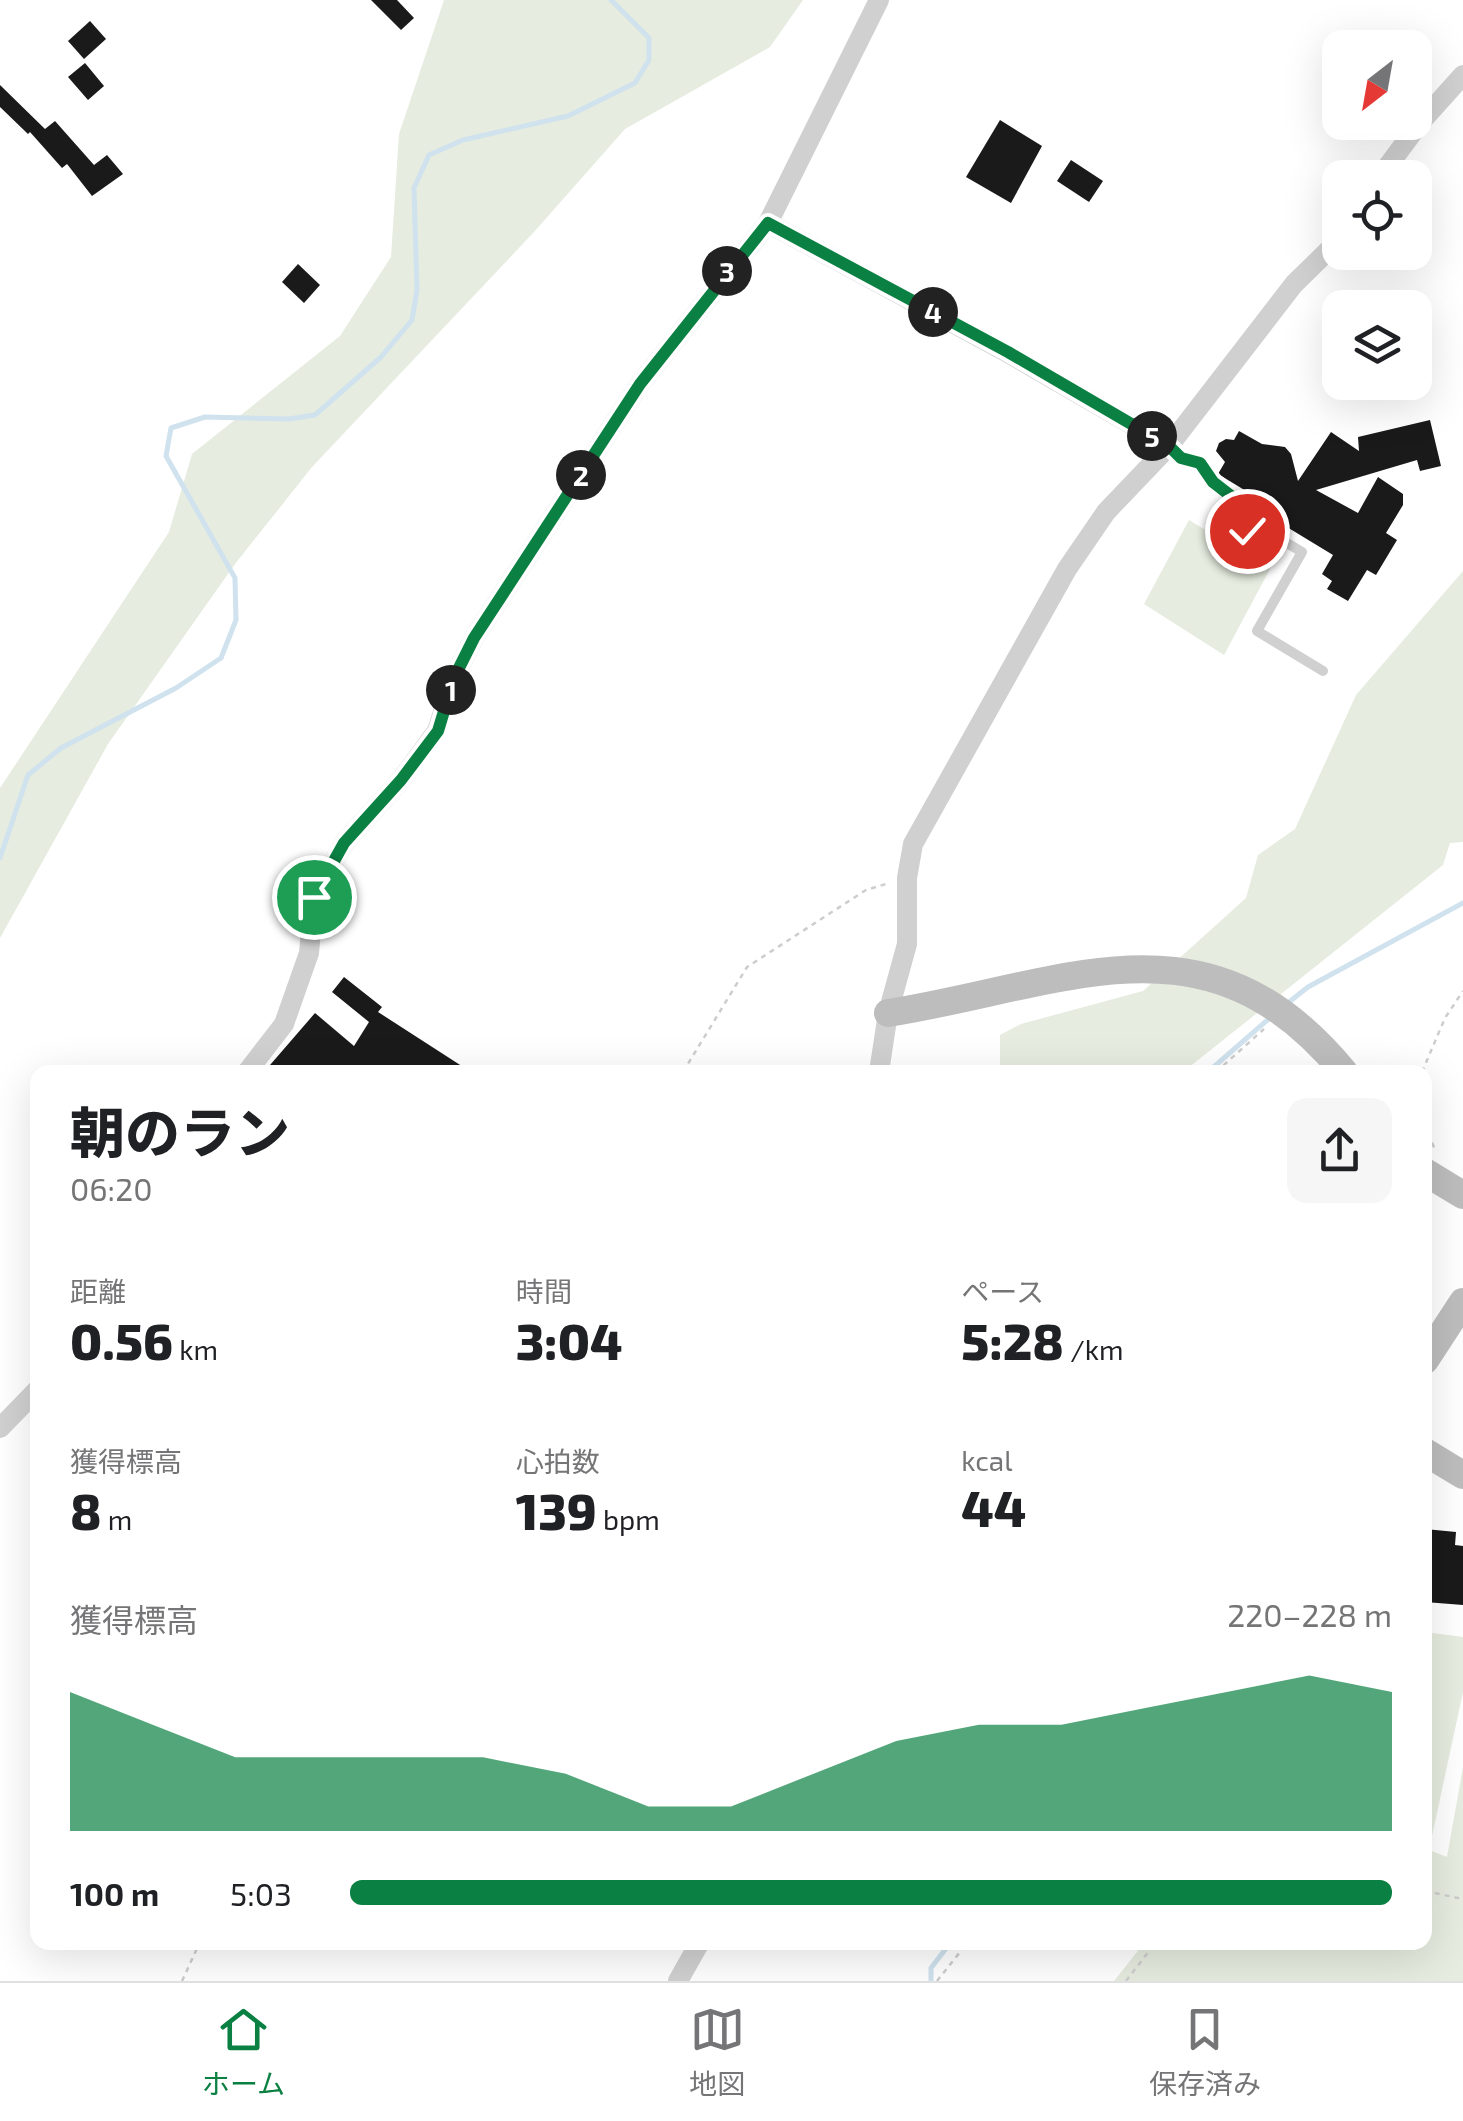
<!DOCTYPE html>
<html lang="ja">
<meta charset="utf-8">
<style>
:root{--surface:#fff;--page:#f6f6f6;--text:#202124;--muted:#757577;--line:#e0e0e0;--accent:#0b8043}
body{margin:0;font-family:"Exo 2","Noto Sans JP",sans-serif;background:var(--page);color:var(--text);height:100vh;display:flex;flex-direction:column;font-size:38px;white-space:nowrap}
*{box-sizing:border-box;margin:0}
p{font-size:32px;color:var(--muted)}
.icon{flex:none;width:55px;height:55px;fill:none;stroke:currentColor;stroke-width:2;stroke-linecap:round;stroke-linejoin:round}
.map{position:relative;flex:1;overflow:hidden}
.panel{position:absolute;left:30px;top:1065px;width:1402px;height:885px;display:flex;flex-direction:column;background:var(--surface);border-radius:20px;box-shadow:0 10px 40px #0002}
.panel>*{flex:none}
.needle{width:65px;rotate:211deg}
.fabs{position:absolute;left:1322px;top:30px;display:grid;gap:20px}
.fabs a{display:grid;place-items:center;width:110px;height:110px;border-radius:20px;background:var(--surface);box-shadow:0 10px 40px #0002;font-size:50px}
.pin{position:absolute;display:grid;place-items:center;width:85px;height:85px;color:#fff;margin:-42px;border:5px solid #fff;border-radius:50%;box-shadow:0 2px 10px #0007}
.km{position:absolute;width:50px;height:50px;margin:-25px;border-radius:50%;background:#222;color:#fff;font-size:28px;line-height:50px;text-align:center}
.round{display:grid;place-items:center;flex:none;width:105px;height:105px;border-radius:20px;background:var(--page)}
.summary{display:flex;align-items:center;justify-content:space-between;height:170px;padding:0 40px}
h1{font-size:55px;font-weight:800;line-height:75px}
.stats{display:grid;grid-template-columns:repeat(3,1fr);gap:15px;height:170px;padding:10px 40px}
.stats div{display:grid;align-content:center}
.stats b{font-size:50px;font-weight:800}
.stats small{font-size:28px;font-weight:400}
.stats p{font-size:28px}
.chart{height:280px;padding:20px 40px}
.chart p{display:flex;justify-content:space-between}
.chart svg{width:100%;height:180px;margin-top:10px;fill:var(--accent);opacity:.7}
ul{padding:0 40px;list-style:none;font-size:32px}
li{display:grid;grid-template-columns:160px 120px 1fr;align-items:center;height:75px}
li i{height:25px;border-radius:12px;background:var(--accent)}
.tab-bar{display:flex;justify-content:space-around;align-items:center;height:140px;border-top:2px solid var(--line);background:var(--surface);font-size:28px;color:var(--muted)}
.tab-bar a{display:grid;justify-items:center;gap:5px}
.tab-bar .selected{color:var(--accent)}
.map>svg:first-child{display:block}
</style>
<div class="map">
<svg width="1463" height="1981" viewBox="0 0 1463 1981">
<rect width="100%" height="100%" fill="#fff"/>
<g fill="#e6ecdf">
<polygon points="444,0 803,0 770,47 625,129 534,232 312,467 235,564 108,744 0,938 0,788 169,532 192,454 340,336 391,257 399,134"/>
<polygon points="1189,520 1270,569 1224,655 1144,604"/>
<polygon points="1463,571 1463,842 1450,843 1443,865 1183,1072 1000,1072 1000,1035 1021,1024 1143,991 1246,898 1258,855 1295,829 1356,695"/>
<polygon points="1425,1632 1463,1637 1463,1692 1429,1850 1447,1857 1463,1767 1463,1981 1114,1981 1144,1943 1425,1942"/>
</g>
<g fill="none" stroke-linecap="round" stroke-linejoin="round">
<g stroke="#cfe2ee" stroke-width="5">
<polyline points="0,858 28,775 61,748 176,688 221,658 236,620 235,578 166,456 171,428 205,417 289,419 315,415 381,357 412,320 417,290 414,188 429,155 463,140 568,116 635,83 649,60 649,38 611,0"/>
<polyline points="1284,1006 1308,987 1463,903"/>
<polyline points="1208,1072 1272,1016"/>
<polyline points="931,1981 931,1968 951,1942"/>
</g>
</g>
<g fill="#1a1a1a">
<polygon points="371,0 397,0 414,18 401,30"/>
<polygon points="90,21 106,39 84,59 68,41"/>
<polygon points="85,63 104,86 88,100 68,77"/>
<polygon points="0,85 45,129 55,121 94,165 107,155 123,174 92,196 67,164 62,168 30,132 28,134 0,107"/>
<polygon points="1000,120 1042,146 1011,203 966,177"/>
<polygon points="1071,160 1103,181 1089,202 1057,181"/>
<polygon points="298,264 320,285 304,303 282,282"/>
<polygon points="1430,420 1441,466 1420,471 1417,460 1316,490 1358,513 1378,477 1403,494 1403,505 1386,533 1397,540 1376,575 1367,570 1348,601 1327,589 1332,581 1322,574 1333,555 1282,524 1287,516 1218,474 1225,462 1216,451 1219,443 1226,439 1234,440 1239,431 1262,444 1285,447 1291,454 1298,481 1331,432 1359,451 1358,437"/>
<polygon points="344,977 382,1007 378,1012 471,1072 373,1072 364,1066 360,1072 264,1072 315,1013 354,1046 369,1022 332,992"/>
<polygon points="1425,1529 1456,1532 1455,1545 1463,1546 1463,1605 1425,1602"/>
</g>
<g fill="none" stroke-linecap="round" stroke-linejoin="round">
<g stroke="#cdcdcd" stroke-width="2.5" stroke-dasharray="5 5" stroke-linecap="butt">
<polyline points="683,1072 747,967 866,890 886,884"/>
<polyline points="1216,1072 1264,1029"/>
<polyline points="1422,1072 1445,1018 1463,991"/>
<polyline points="1425,1124 1435,1150"/>
<polyline points="1425,1891 1463,1899"/>
<polyline points="182,1981 200,1942"/>
<polyline points="937,1981 968,1942"/>
<polyline points="1126,1981 1156,1942"/>
</g>
<polyline stroke="#d0d0d0" stroke-width="10" points="1169,446 1181,459 1200,463 1213,482 1231,496 1236,525 1247,531 1262,528 1302,552 1257,631 1323,671"/>
<g stroke="#d0d0d0" stroke-width="20">
<polyline points="1379,178 1419,124 1463,75"/>
<polyline points="768,223 1008,353 1169,446"/>
<polyline points="247,1072 284,1024 309,953 314,897 344,843 401,780 437,731 454,678 474,638 640,384 768,223 879,0"/>
<polyline points="879,1072 888,1013 907,944 907,878 913,844 1067,569 1106,512 1169,446 1294,284 1340,239"/>
<polyline points="0,1428 38,1389"/>
<polyline points="678,1981 700,1942"/>
</g>
<g stroke="#bdbdbd" stroke-width="28">
<path d="M888 1013C1065 985 1207 905 1344 1072"/>
<polyline points="1425,1172 1463,1195"/>
<polyline points="1425,1360 1463,1302"/>
<polyline points="1425,1452 1463,1475"/>
</g>
</g>
<g fill="none" stroke-linecap="round" stroke-linejoin="round">
<g stroke="#fff" stroke-width="20">
<polyline id="route" points="314,897 344,843 401,780 438,731 454,678 474,638 640,384 768,223 1008,352 1169,446 1181,458 1200,463 1213,482 1231,496 1236,524 1247,531"/>
</g>
<use href="#route" stroke="#0b8043" stroke-width="12"/>
</g>
</svg>
<div class="fabs">
<a><svg class="needle" viewBox="-14 -14 28 28"><path d="M0-13l5 13h-10z" fill="#e53935"/><path d="M0 13l5-13h-10z" fill="#757577"/></svg></a>
<a><svg class="icon" aria-label="locate" viewBox="0 0 24 24"><circle cx="12" cy="12" r="6"/><path d="M12 2v4M12 18v4M2 12h4M18 12h4"/></svg></a>
<a><svg class="icon" aria-label="layers" viewBox="0 0 24 24"><path d="M12 4l9 5-9 5-9-5zM3 14l9 5 9-5"/></svg></a>
</div>
<div class="pin" style="left:314px;top:897px;background:#1e9e55"><svg class="icon" aria-label="arrive" viewBox="0 0 24 24"><path d="M6 21V4h12l-3 4 3 4H6"/></svg></div>
<div class="pin" style="left:1247px;top:531px;background:#d93025"><svg class="icon" aria-label="check" viewBox="0 0 24 24"><path d="M5 12l5 5 9-10"/></svg></div>
<b class="km" style="left:451px;top:690px">1</b>
<b class="km" style="left:581px;top:475px">2</b>
<b class="km" style="left:727px;top:271px">3</b>
<b class="km" style="left:933px;top:312px">4</b>
<b class="km" style="left:1152px;top:436px">5</b>
<section class="panel">
<div class="summary"><div><h1>朝のラン</h1><p>06:20</p></div><a class="round"><svg class="icon" aria-label="share" viewBox="0 0 24 24"><path d="M12 15V3M7 8l5-5 5 5M5 13v7h14v-7"/></svg></a></div>
<div class="stats">
<div><p>距離</p><b>0.56<small> km</small></b></div>
<div><p>時間</p><b>3:04</b></div>
<div><p>ペース</p><b>5:28<small> /km</small></b></div>
</div>
<div class="stats">
<div><p>獲得標高</p><b>8<small> m</small></b></div>
<div><p>心拍数</p><b>139<small> bpm</small></b></div>
<div><p>kcal</p><b>44</b></div>
</div>
<div class="chart"><p><span>獲得標高</span>220–228 m</p>
<svg viewBox="0 0 160 44" preserveAspectRatio="none"><path d="M0 44V10L10 18L20 26L30 26L40 26L50 26L60 30L70 38L80 38L90 30L100 22L110 18L120 18L130 14L140 10L150 6L160 10V44z"/></svg>
</div>
<ul>
<li><b>100 m</b>5:03<i style="width:100%"></i></li>
</ul>
</section>
</div>
<nav class="tab-bar">
<a class="selected"><svg class="icon" aria-label="home" viewBox="0 0 24 24"><path d="M3 11l9-7 9 7M6 9v11h12V9"/></svg>ホーム</a>
<a><svg class="icon" aria-label="map" viewBox="0 0 24 24"><path d="M3 6l6-2 6 2 6-2v14l-6 2-6-2-6 2zM9 4v14M15 6v14"/></svg>地図</a>
<a><svg class="icon" aria-label="saved" viewBox="0 0 24 24"><path d="M7 4h10v16l-5-4-5 4z"/></svg>保存済み</a>
</nav>
